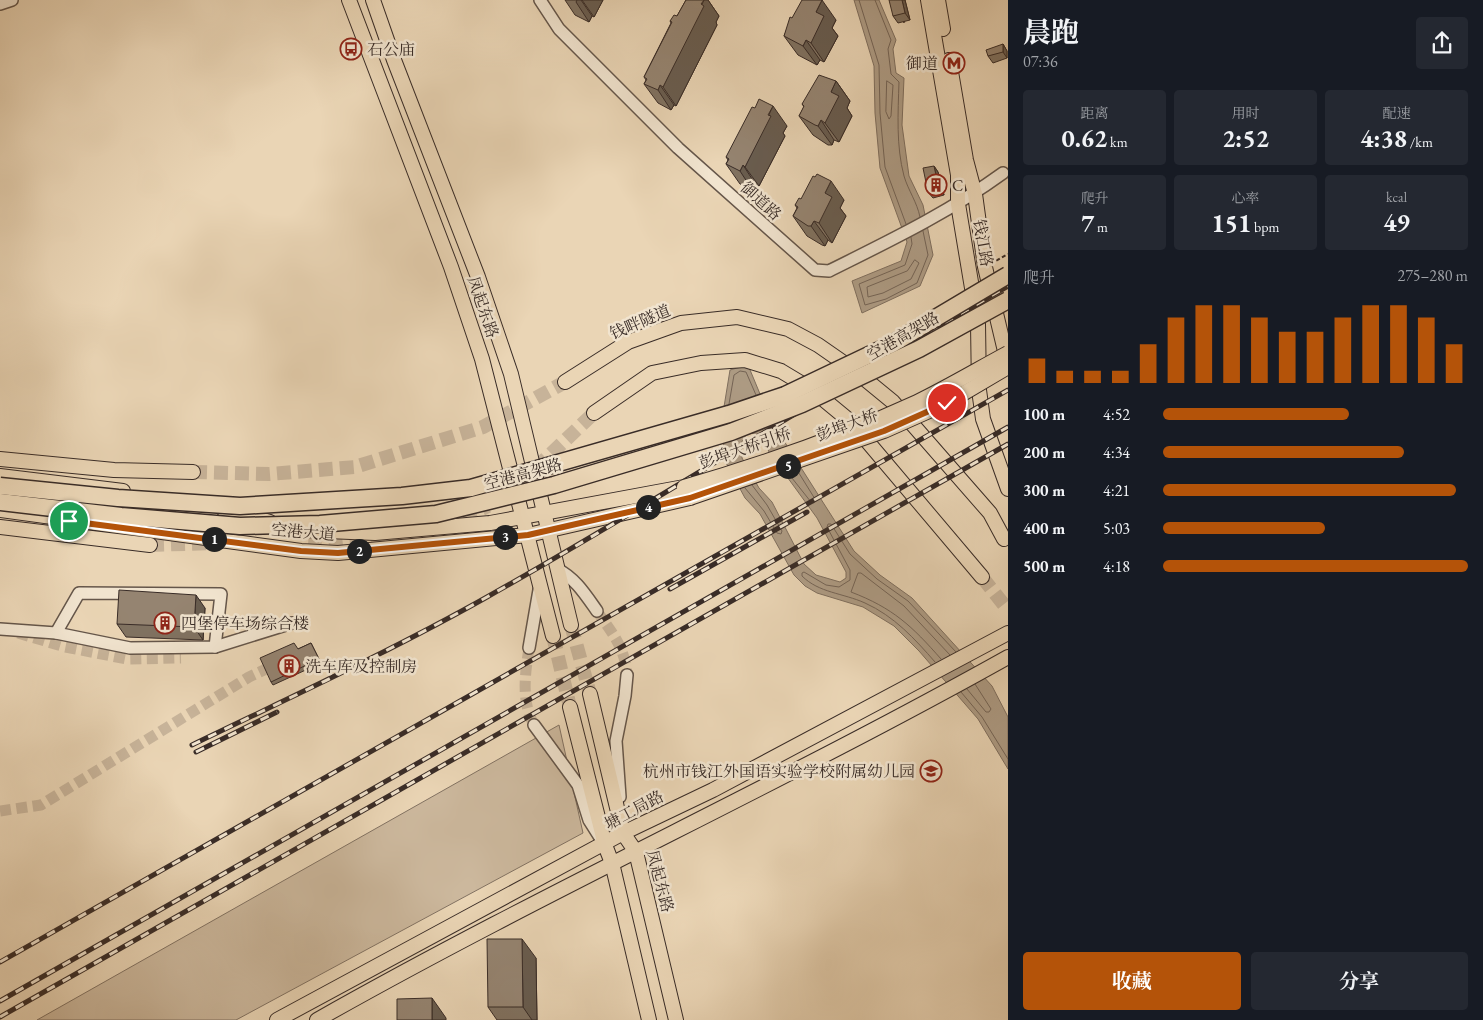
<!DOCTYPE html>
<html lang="zh">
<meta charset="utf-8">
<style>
:root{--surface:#171b24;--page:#242831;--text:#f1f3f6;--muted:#9ea1a6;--accent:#b45309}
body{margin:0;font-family:"EB Garamond","Noto Serif SC",serif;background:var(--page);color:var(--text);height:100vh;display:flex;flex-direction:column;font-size:19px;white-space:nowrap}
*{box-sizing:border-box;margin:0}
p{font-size:16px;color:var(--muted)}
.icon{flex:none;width:28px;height:28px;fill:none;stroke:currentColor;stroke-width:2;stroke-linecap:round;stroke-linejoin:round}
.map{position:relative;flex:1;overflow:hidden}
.details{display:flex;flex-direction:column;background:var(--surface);width:475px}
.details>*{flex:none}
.pin{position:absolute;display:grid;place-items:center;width:42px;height:42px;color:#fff;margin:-21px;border:2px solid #fff;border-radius:50%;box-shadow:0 1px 5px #0007}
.km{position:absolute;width:25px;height:25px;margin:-12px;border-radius:50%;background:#222;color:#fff;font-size:14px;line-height:25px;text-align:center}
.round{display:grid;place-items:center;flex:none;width:52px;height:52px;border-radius:5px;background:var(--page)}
.overview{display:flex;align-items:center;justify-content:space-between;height:85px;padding:0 15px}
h1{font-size:28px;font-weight:700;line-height:38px}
.stats{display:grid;grid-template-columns:repeat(3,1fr);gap:8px;height:85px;padding:5px 15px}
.stats div{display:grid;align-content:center;border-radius:5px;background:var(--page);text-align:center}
.stats b{font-size:25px;font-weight:700}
.stats small{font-size:14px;font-weight:400}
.stats p{font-size:14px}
.chart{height:140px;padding:10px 15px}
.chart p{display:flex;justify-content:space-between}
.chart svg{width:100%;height:90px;margin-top:5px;stroke:var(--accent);stroke-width:6}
.button{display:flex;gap:10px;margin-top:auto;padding:10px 15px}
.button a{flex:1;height:58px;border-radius:5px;background:var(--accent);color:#fff;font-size:20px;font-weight:700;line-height:58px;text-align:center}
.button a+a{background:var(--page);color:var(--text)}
ul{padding:0 15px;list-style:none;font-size:16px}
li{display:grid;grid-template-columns:80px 60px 1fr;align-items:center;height:38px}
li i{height:12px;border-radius:6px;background:var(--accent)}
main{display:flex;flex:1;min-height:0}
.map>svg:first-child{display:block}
</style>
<main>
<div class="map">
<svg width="1008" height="1020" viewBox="0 0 1008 1020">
<rect width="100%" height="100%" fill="#ead5b5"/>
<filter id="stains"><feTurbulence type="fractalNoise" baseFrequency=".004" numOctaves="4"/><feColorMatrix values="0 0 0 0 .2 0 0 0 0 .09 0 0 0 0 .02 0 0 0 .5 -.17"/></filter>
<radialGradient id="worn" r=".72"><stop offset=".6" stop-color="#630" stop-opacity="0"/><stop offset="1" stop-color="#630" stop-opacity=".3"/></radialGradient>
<polygon fill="#ccb89d" stroke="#827262" points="559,725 583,833 236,1020 37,1020"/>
<g fill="#ae9c85" stroke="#7f6f5f" fill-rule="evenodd">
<polygon points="854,0 879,0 896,40 893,49 896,73 904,78 902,125 909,176 923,205 933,255 920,286 862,313 852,281 901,261 907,242 880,168 875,113 874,66"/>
<path d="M748 365 765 406 784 441 854 551 880 575 912 598 992 686 1008 717V769L978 719 919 651 894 626 863 607 817 593 805 586 794 575 760 514 745 498 724 459 723 413 730 370ZM756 433 762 435 769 452 817 518 846 572V578L840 582 816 575 804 564 772 502 759 488 742 458 741 443 747 434Z"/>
</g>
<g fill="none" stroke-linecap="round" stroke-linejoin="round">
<g stroke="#746456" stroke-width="1">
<polyline points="859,0 879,65 880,113 885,167 906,224"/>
<path d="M875 0 891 40 888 49 891 74 899 82C898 113 896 146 904 176 908 190 917 202 920 217"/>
<polygon points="887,81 893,85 891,116 889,119 886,112"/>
<polyline points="911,237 912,244 905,265 859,284 865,305 886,299 917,283 928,255 923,231"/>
<polygon points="915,260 919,263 911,279 883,293 868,297 867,287 907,271"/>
<polyline points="729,404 734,375 740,371 746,372 756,395"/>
<polyline points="788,473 811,502 814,503 815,499 797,470"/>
<polyline points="745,488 764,511 777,533 781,534 782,531 767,505 752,485"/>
<path d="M941 659C912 626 893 608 851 592L858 573H861L904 606 950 655"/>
<path d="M935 662C915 639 894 616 865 603 843 593 819 593 802 576V573L804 572 826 585 839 587 850 580V570L827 527 828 524H831L850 554 877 579 908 601 956 652"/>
<polyline points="967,689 986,712 989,712 991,709 975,684"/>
<polyline points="961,692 982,717 1008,759"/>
</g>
<g stroke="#c7b399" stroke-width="11" stroke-dasharray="11 5.5" stroke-linecap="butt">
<path d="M597 611C612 633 625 647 627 675"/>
<polyline points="18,633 65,647 127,659 181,658"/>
<path d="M529 648C525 675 521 701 534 725"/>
<polyline points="0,811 41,805 249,677 266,669"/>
</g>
<g stroke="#c7b399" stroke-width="14" stroke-dasharray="14 7" stroke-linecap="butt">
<polyline points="536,468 594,413"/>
<polyline points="193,472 269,474 355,467 483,427 565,382"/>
<polyline points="444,527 488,506"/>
<polyline points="150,545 215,543"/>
<polyline points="308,545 321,546 399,537"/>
<polyline points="982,577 1008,610"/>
<polyline points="571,625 590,694"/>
<polyline points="553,636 570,707"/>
</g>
<g stroke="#65564a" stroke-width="14">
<g id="minor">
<path d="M540 0 559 29 678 148 815 270 829 271C889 241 948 213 1003 173"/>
<polyline points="0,4 12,0"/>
<path d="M557 569C575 578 585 594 597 611"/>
<polyline points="0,629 56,633 130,648 215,647 292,623"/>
<polyline points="56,633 79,593 221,594 215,647"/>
<polyline points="529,648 539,590"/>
<polyline points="534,725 578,785 589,820 601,839"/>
<polyline points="620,797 616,741 625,696 627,675"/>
</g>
</g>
<g stroke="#392c27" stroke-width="16">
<g id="major">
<polyline points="349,0 451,267 482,359 553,636"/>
<polyline points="373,0 394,60 478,277 511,374 571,625"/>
<polyline points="928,0 958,175 958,204 978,324 979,390 983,419 1008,489"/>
<polyline points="938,0 943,29"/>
<polyline points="949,60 966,160 975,194 985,267 1008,364"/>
<polyline points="565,382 628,342 681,323 737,317 788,329 818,345 854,370 893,402 990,513 1004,539"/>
<polyline points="594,413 652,373 701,363 745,360 781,371 811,389 851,422 982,577"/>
<polyline points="0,459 114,470 193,472"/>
<polyline points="0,476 123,491"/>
<polyline points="223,509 270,522"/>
<polyline points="0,510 301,551 338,553 528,535 690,498"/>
<polyline points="0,527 150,545"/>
<polyline points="303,530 375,533 490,523 684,487"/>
<polyline points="590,694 623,833 636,852 676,1020"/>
<polyline points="570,707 605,845 612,863 649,1020"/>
<polyline points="277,1020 623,833 713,790 1008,633"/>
<path d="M317 1020C543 892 781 784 1008 657"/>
</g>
</g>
<polyline stroke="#392c27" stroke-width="2" stroke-dasharray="4 2.5" stroke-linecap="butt" points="903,19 905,25"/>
<use href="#minor" stroke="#f1e4cf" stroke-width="11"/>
<use href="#major" stroke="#ead5b5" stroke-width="14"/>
<g stroke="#392c27" stroke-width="5">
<g id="rail">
<polyline points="670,589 807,512"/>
<path d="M192 745C291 697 391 651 487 597 663 498 833 388 1008 286"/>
<polyline points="196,752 277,712"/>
<polyline points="0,962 1008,390"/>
<polyline points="0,1001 1008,427"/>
<polyline points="0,1017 1008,444"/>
</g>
</g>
<use href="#rail" stroke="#f1e4cf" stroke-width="3" stroke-dasharray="9" stroke-linecap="butt"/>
<g stroke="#392c27" stroke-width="16" stroke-linecap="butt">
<g id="major-bridge">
<path d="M684 487C763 464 843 436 917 402 948 387 978 369 1008 353"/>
<polyline points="690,498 884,431 947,403 1008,367"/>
</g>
</g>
<g stroke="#392c27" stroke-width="19" stroke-linecap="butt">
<g id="highway-bridge">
<polyline points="0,486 118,498 240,506 402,496 471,488 729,414 785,395 892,344 1008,275"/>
<polyline points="0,502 121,516 240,526 320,524 436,514 554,485 731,432 802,404 919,349 1008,300"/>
</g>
</g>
<polyline stroke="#392c27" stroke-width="2" stroke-dasharray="4 2.5" stroke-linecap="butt" points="985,267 1008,254"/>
<use href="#major-bridge" stroke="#ead5b5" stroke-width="14"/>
<use href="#highway-bridge" stroke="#ead5b5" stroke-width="16"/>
</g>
<g fill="#807261" stroke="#392c27">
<polygon points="565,0 603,0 594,17 592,16 589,22 575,15"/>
<polygon points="686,0 708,0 719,16 716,22 717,25 676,106 674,105 671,110 658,103 644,84 646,80 644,77 671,23 670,21 677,16"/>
<polygon points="905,0 910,20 898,23 893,16"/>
<polygon points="792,18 836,20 832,28 838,36 824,62 820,60 817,65 798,55 784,36"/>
<polygon points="1003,44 1007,51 1007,58 993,63 988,56"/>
<polygon points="836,81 850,101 847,108 852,116 839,142 834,140 832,145 828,145 813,135 799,116 804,107 802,104"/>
<polygon points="787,126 783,133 785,136 759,186 756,185 753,191 740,184 726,164 728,160 726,157"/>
<polygon points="934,166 938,172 944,195 933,198 928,192"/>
<polygon points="801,199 844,200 840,208 846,216 832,243 828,240 825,246 822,245 807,236 793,216 797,208 795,205"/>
<polygon points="205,608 203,640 126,637 117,624"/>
<polygon points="311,643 321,663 273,685 271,682 298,649"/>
<polygon points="536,958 537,1020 497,1020 488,1007"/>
</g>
<g fill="#685c4f" stroke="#392c27">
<polygon points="577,0 581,0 592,16 589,22 576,2"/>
<polygon points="582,0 603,0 594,17"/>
<polygon points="704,0 708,0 719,16 716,22 717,25 676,106 663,87"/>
<polygon points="822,0 836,20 832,28 838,36 824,62 811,43 816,12"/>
<polygon points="902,0 905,0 910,20 905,13"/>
<polygon points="806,40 820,60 817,65 803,46"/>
<polygon points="1003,44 1007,51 1007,58 1003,52"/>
<polygon points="836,81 850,101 847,108 852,116 839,142 825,123 831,92"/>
<polygon points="660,85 674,105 671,110 658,90"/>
<polygon points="773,106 787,126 783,133 785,136 759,186 745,167"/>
<polygon points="821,120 834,140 832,145 818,126"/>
<polygon points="743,165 756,185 753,191 740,171"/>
<polygon points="934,166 938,172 944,195 939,189"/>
<polygon points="831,181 844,200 840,208 846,216 832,243 819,223 825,193"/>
<polygon points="814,221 828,240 825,246 811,226"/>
<polygon points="196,595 205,608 203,640 194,627"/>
<polygon points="522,939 536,958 537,1020 532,1020 523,1007"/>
<polygon points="432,998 446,1018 446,1020 432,1020"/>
</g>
<g fill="#958471" stroke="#392c27">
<polygon points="686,0 704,0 701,4 704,6 663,87 660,85 658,90 644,84 647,79 644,77 672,22 670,21 674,15 677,16"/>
<polygon points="802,0 822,0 816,12 824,16 811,43 806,40 803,46 784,36 790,17 792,18"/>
<polygon points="889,0 902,0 905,13 893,16"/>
<polygon points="1003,44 1003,52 988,56 986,50"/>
<polygon points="819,75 836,81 831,92 839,96 825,123 821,120 818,126 815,125 799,116 804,106 802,104"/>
<polygon points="759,99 773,106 768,115 771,116 745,167 743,165 740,171 726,164 729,159 726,157 752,107 755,108"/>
<polygon points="934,166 939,189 928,192 923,168"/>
<polygon points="817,174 831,181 825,193 832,197 819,223 814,221 811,226 808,226 793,216 798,207 795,205 799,198 801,199 813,176 815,177"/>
<polygon points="119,590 196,595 194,627 117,624"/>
<polygon points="294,643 298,649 311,643 319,659 271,682 260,658"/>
<polygon points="487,939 522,939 523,1007 488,1007"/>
<polygon points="432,998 432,1020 397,1020 397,999"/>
</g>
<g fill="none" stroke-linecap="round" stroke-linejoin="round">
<g stroke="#fff" stroke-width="10">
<polyline id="route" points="69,521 301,551 338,553 528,535 690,498 884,431 947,403"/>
</g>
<use href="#route" stroke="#b45309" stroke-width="6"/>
</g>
<defs>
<g id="bus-ring" transform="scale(1.125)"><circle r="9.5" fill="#f1e4cf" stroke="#8f2418" stroke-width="1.5"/><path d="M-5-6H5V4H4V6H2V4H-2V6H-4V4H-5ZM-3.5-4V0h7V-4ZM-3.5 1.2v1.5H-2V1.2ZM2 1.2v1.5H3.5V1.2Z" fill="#8f2418"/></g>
<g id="metro-ring" transform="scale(1.125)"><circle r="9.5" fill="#f1e4cf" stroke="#8f2418" stroke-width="1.5"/><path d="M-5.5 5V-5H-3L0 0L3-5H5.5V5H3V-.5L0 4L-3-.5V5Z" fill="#8f2418"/></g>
<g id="building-ring" transform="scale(1.125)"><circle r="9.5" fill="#f1e4cf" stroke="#8f2418" stroke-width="1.5"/><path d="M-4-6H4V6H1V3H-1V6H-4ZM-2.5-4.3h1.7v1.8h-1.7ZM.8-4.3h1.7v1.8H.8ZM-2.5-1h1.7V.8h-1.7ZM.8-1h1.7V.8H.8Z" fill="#8f2418"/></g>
<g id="school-ring" transform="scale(1.125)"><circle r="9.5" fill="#f1e4cf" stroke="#8f2418" stroke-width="1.5"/><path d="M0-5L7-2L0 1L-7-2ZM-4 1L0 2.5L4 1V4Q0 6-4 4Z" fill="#8f2418"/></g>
</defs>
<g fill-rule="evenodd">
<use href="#bus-ring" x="351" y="49"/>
<use href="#metro-ring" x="954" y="63"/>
<use href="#building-ring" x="936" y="185"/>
<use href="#building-ring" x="165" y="623"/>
<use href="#building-ring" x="289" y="666"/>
<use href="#school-ring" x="931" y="771"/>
</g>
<g text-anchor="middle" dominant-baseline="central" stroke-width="5" stroke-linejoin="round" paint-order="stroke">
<g font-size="16" fill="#392c27" stroke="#f1e4cf" text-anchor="start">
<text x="367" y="49">石公庙</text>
<text x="938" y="63" text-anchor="end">御道</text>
<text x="952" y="185">C</text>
<text x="181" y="623">四堡停车场综合楼</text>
<text x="305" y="666">洗车库及控制房</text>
<text x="915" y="771" text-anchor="end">杭州市钱江外国语实验学校附属幼儿园</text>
</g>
<g font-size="16" fill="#392c27" stroke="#f1e4cf">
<text transform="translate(761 201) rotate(42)">御道路</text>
<text transform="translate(983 243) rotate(80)">钱江路</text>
<text transform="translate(483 307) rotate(71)">凤起东路</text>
<text transform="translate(640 322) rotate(-23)">钱畔隧道</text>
<text transform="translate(903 336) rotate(-30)">空港高架路</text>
<text transform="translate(847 425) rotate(-20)">彭埠大桥</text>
<text transform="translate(745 448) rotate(-19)">彭埠大桥引桥</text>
<text transform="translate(523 474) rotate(-15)">空港高架路</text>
<text transform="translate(303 532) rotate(5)">空港大道</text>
<text transform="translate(634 810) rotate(-28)">塘工局路</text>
<text transform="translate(660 881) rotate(75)">凤起东路</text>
</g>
</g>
<rect width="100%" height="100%" filter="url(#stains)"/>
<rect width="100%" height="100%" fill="url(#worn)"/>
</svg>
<div class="pin" style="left:69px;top:521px;background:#1e9e55"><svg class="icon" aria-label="arrive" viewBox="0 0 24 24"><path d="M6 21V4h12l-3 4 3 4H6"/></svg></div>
<div class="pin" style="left:947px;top:403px;background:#d93025"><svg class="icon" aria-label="check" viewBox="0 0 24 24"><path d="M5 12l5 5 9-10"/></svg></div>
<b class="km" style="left:214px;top:539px">1</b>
<b class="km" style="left:359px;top:551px">2</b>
<b class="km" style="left:505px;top:537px">3</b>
<b class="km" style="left:648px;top:507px">4</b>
<b class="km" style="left:788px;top:466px">5</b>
</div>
<section class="details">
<div class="overview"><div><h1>晨跑</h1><p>07:36</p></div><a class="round"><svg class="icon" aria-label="share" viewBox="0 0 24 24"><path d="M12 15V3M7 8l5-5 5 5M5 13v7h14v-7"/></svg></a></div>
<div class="stats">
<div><p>距离</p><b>0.62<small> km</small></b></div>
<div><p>用时</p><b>2:52</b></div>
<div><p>配速</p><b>4:38<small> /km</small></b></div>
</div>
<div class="stats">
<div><p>爬升</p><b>7<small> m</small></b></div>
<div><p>心率</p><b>151<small> bpm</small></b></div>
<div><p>kcal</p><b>49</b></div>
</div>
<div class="chart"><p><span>爬升</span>275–280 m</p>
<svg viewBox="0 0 160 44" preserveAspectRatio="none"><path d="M5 44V32M15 44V38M25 44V38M35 44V38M45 44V25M55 44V12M65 44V6M75 44V6M85 44V12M95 44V19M105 44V19M115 44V12M125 44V6M135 44V6M145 44V12M155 44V25"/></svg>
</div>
<ul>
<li><b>100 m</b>4:52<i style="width:61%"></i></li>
<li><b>200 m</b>4:34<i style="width:79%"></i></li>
<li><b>300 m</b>4:21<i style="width:96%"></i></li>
<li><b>400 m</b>5:03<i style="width:53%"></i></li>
<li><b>500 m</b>4:18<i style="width:100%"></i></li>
</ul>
<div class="button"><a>收藏</a><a>分享</a></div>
</section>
</main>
